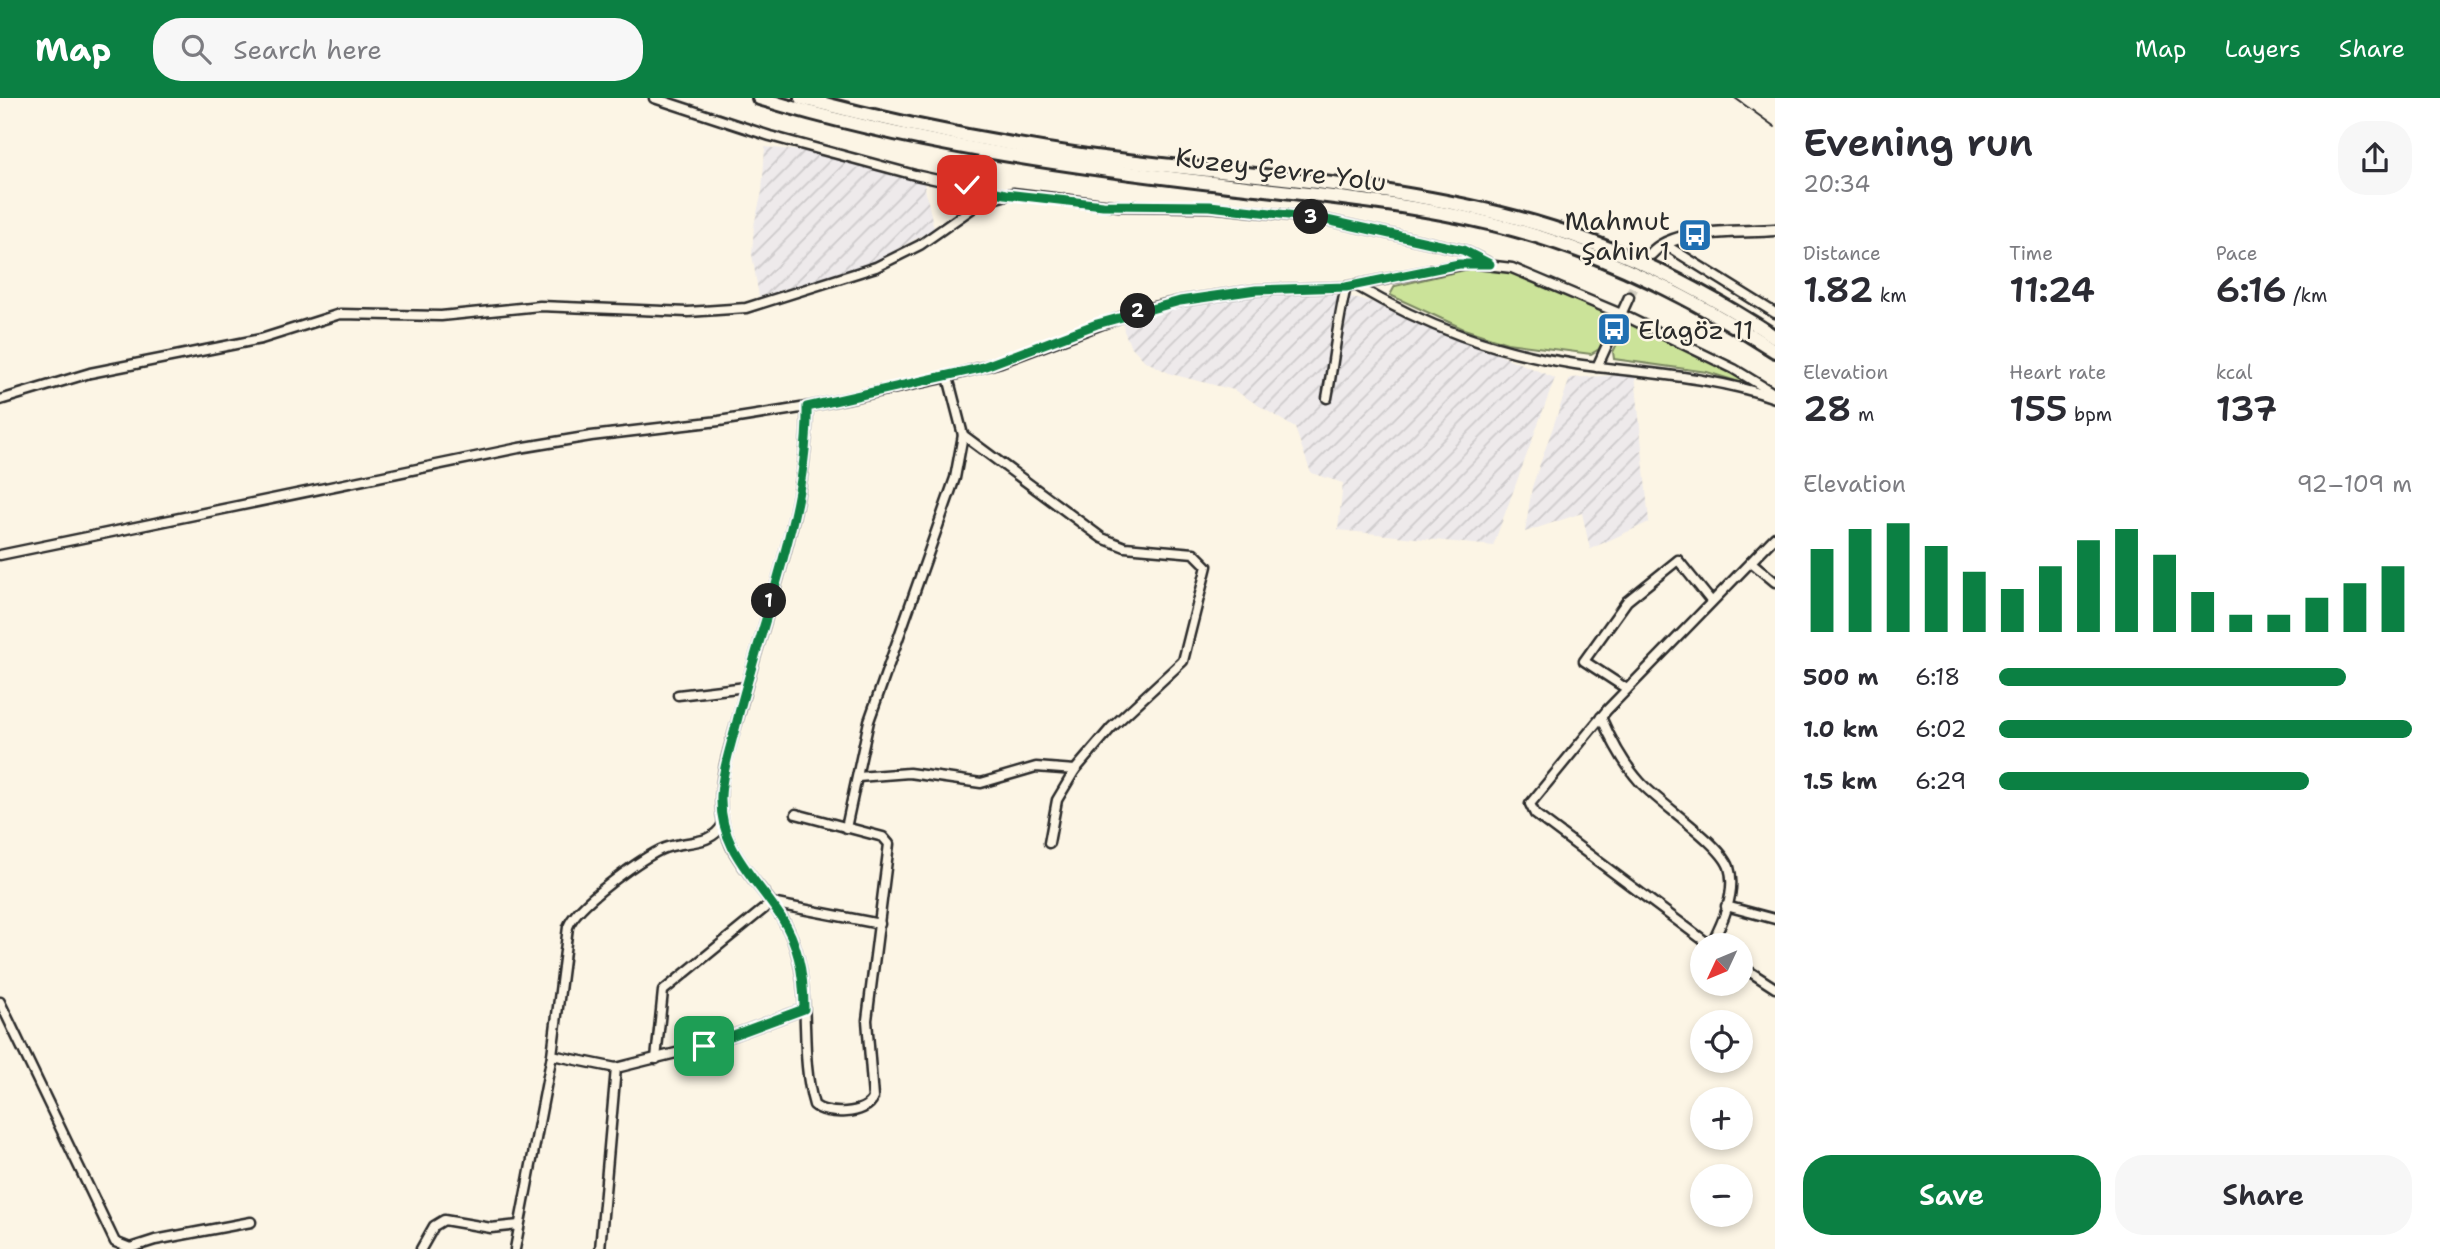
<!DOCTYPE html>
<meta charset="utf-8">
<style>
:root{--surface:#fff;--page:#f7f7f7;--text:#2b2b33;--muted:#7c7c81;--accent:#0b8043}
body{margin:0;font-family:"Shantell Sans",sans-serif;background:var(--page);color:var(--text);height:100vh;display:flex;flex-direction:column;font-size:26px;white-space:nowrap}
*{box-sizing:border-box;margin:0}
p{font-size:23px;color:var(--muted)}
.icon{flex:none;width:38px;height:38px;fill:none;stroke:currentColor;stroke-width:2;stroke-linecap:round;stroke-linejoin:round}
.map{position:relative;flex:1;overflow:hidden}
.drawer{display:flex;flex-direction:column;background:var(--surface);width:665px}
.drawer>*{flex:none}
.needle{width:46px;rotate:226deg}
.tools{position:absolute;left:1690px;top:835px;display:grid;gap:14px}
.tools a{display:grid;place-items:center;width:63px;height:63px;border-radius:50%;background:var(--surface);box-shadow:0 4px 10px #0003;font-size:35px}
.pin{position:absolute;display:grid;place-items:center;width:60px;height:60px;color:#fff;margin:-30px;border-radius:14px;box-shadow:0 4px 10px #0006}
.km{position:absolute;width:35px;height:35px;margin:-18px;border-radius:50%;background:#222;color:#fff;font-size:19px;line-height:35px;text-align:center}
.round{display:grid;place-items:center;flex:none;width:74px;height:74px;border-radius:28px;background:var(--page)}
.headline{display:flex;align-items:center;justify-content:space-between;height:119px;padding:0 28px}
h1{font-size:38px;font-weight:600;line-height:52px}
.metrics{display:grid;grid-template-columns:repeat(3,1fr);gap:10px;height:119px;padding:7px 28px}
.metrics div{display:grid;align-content:center}
.metrics b{font-size:35px;font-weight:600}
.metrics small{font-size:19px;font-weight:400}
.metrics p{font-size:19px}
.chart{height:196px;padding:14px 28px}
.chart p{display:flex;justify-content:space-between}
.chart svg{width:100%;height:126px;margin-top:7px;stroke:var(--accent);stroke-width:6}
.button{display:flex;gap:14px;margin-top:auto;padding:14px 28px}
.button a{flex:1;height:80px;border-radius:28px;background:var(--accent);color:#fff;font-size:28px;font-weight:600;line-height:80px;text-align:center}
.button a+a{background:var(--page);color:var(--text)}
ul{padding:0 28px;list-style:none;font-size:23px}
li{display:grid;grid-template-columns:112px 84px 1fr;align-items:center;height:52px}
li i{height:18px;border-radius:9px;background:var(--accent)}
header{display:flex;align-items:center;gap:42px;box-sizing:border-box;height:98px;padding:0 35px;background:var(--accent);color:#fff}
header strong{font-size:33px}
nav{display:flex;gap:38px;margin-inline-start:auto;font-size:24px}
.search{width:490px;height:63px;background:var(--page);display:flex;align-items:center;gap:18px;box-sizing:border-box;padding:0 24px;border-radius:28px;color:var(--muted);font-size:26px}
main{display:flex;flex:1;min-height:0}
.map>svg:first-child{display:block}
</style>
<header>
<strong>Map</strong>
<div class="search"><svg class="icon" aria-label="search" viewBox="0 0 24 24"><circle cx="10" cy="10" r="6"/><path d="M15 15l6 6"/></svg>Search here</div>
<nav><a>Map</a><a>Layers</a><a>Share</a></nav>
</header>
<main>
<div class="map">
<svg width="1775" height="1151" viewBox="0 0 1775 1151">
<defs>
<pattern id="industrial-furrows" width="10" height="10" patternUnits="userSpaceOnUse" patternTransform="scale(1.75)"><rect width="10" height="10" fill="#eeeaeb"/><path d="M-1 1l2-2M0 10L10 0M9 11l2-2" fill="none" stroke="#ccc9ca"/></pattern>
</defs>
<rect width="100%" height="100%" fill="#fcf5e5"/>
<filter id="ink" filterUnits="userSpaceOnUse"><feTurbulence type="fractalNoise" baseFrequency=".0143" numOctaves="2"/><feDisplacementMap in="SourceGraphic" scale="14" xChannelSelector="R" yChannelSelector="G"/><feConvolveMatrix kernelMatrix="1 2 1 2 8 2 1 2 1" color-interpolation-filters="sRGB"/></filter>
<g filter="url(#ink)">
<g fill="url(#industrial-furrows)">
<polygon points="765,49 847,58 924,85 934,131 875,163 759,199 752,156 754,127 762,94"/>
<polygon points="1264,195 1332,196 1369,203 1555,280 1493,448 1338,432 1343,385 1311,375 1295,330 1234,292 1171,276 1145,263 1130,247 1124,233 1123,225 1132,219 1193,205"/>
<polygon points="1635,276 1649,424 1590,451 1582,415 1525,434 1532,389 1570,280"/>
</g>
<g fill="#cbe399" stroke="#7b8762" stroke-width="2">
<polygon points="1496,170 1524,177 1611,216 1613,221 1599,251 1591,256 1507,245 1464,231 1390,197 1395,188 1469,171"/>
<polygon points="1628,223 1732,271 1762,291 1707,274 1614,261 1613,254"/>
</g>
<g fill="none" stroke-linecap="round" stroke-linejoin="round">
<polyline stroke="#d2cdc0" stroke-width="10" stroke-dasharray="10 5" stroke-linecap="butt" points="1629,199 1642,172"/>
<g stroke="#2b2b2b" stroke-width="13">
<g id="minor">
<polyline points="654,0 770,38 915,77 1002,96"/>
<polyline points="1664,146 1775,215"/>
<path d="M1355 187C1425 228 1494 254 1575 266 1643 276 1709 277 1775 300"/>
<polyline points="1597,269 1629,199"/>
<path d="M1327 300C1334 262 1337 226 1346 189"/>
<polyline points="0,302 90,275 261,241 340,216 441,218 540,208 688,214 746,210 876,169 920,147 980,105 1013,95 1119,108 1211,109 1322,121 1463,152 1487,164"/>
<polyline points="963,337 1102,440 1125,449 1194,455 1207,468 1183,563 1111,630 1075,672 1057,702 1049,745"/>
<polyline points="0,457 519,350 591,338 719,323 807,309 939,281 1001,264 1140,212 1180,203 1256,192 1346,189 1469,165 1512,170 1621,216 1734,271 1775,296"/>
<polyline points="1751,464 1775,484"/>
<polyline points="1627,591 1584,563 1627,503 1678,462 1711,503"/>
<polyline points="678,597 746,589"/>
<path d="M1601 619C1611 642 1623 665 1640 684 1660 706 1720 745 1729 769 1737 794 1722 826 1711 847"/>
<polyline points="858,679 909,675 981,685 1036,669 1075,672"/>
<path d="M796 716 883 739 889 746 867 922 873 1000C867 1017 826 1018 814 1007 798 953 813 893 792 840 770 786 717 763 721 696 722 668 733 640 740 613 764 518 809 407 807 309"/>
<polyline points="846,730 869,623 955,380 963,337 948,279"/>
<polyline points="1726,808 1775,821"/>
<polyline points="1710,847 1535,716 1530,706 1607,612 1775,439"/>
<polyline points="1741,868 1775,890"/>
<polyline points="0,904 115,1144 130,1150 155,1142 251,1124"/>
<polyline points="552,957 616,970"/>
<polyline points="656,961 663,893 771,805 880,826"/>
<polyline points="421,1151 434,1128 444,1122 491,1130 519,1127"/>
<path d="M515 1151 552 957 568 829C576 807 638 763 660 752 682 741 710 750 723 726"/>
<polyline points="600,1151 616,970 704,948 804,911"/>
</g>
</g>
<g stroke="#2b2b2b" stroke-width="15">
<path id="tertiary" d="M1651 156C1674 129 1741 135 1775 132"/>
</g>
<g stroke="#2b2b2b" stroke-width="18">
<g id="trunk">
<path d="M759 0C907 45 1059 67 1212 85 1313 97 1418 105 1516 132 1610 158 1694 201 1775 253"/>
<path d="M801 0C895 25 990 44 1087 58 1229 77 1377 83 1517 120 1609 144 1695 187 1775 239"/>
</g>
</g>
<use href="#minor" stroke="#fcf5e5" stroke-width="8"/>
<use href="#tertiary" stroke="#fcf5e5" stroke-width="10"/>
<use href="#trunk" stroke="#fcf5e5" stroke-width="12"/>
<polyline stroke="#2b2b2b" stroke-width="2" points="1735,0 1775,29"/>
</g>
</g>
<g fill="none" stroke-linecap="round" stroke-linejoin="round" filter="url(#ink)">
<g stroke="#fff" stroke-width="14">
<path id="route" d="M704 948 804 911C804 880 799 846 781 819 755 779 719 751 721 698 722 671 733 642 739 615 763 521 809 405 807 309L980 270 1097 226 1180 203 1256 192 1346 189 1459 166H1490L1463 152 1322 121 1210 108 1103 107 1005 96 967 87"/>
</g>
<use href="#route" stroke="#0b8043" stroke-width="9"/>
</g>
<defs>
<g id="bus-square" transform="scale(1.75)"><rect x="-9" y="-9" width="18" height="18" rx="4" fill="#1f6fb2" stroke="#fcf5e5"/><path d="M-5-6H5V4H4V6H2V4H-2V6H-4V4H-5ZM-3.5-4V0h7V-4ZM-3.5 1.2v1.5H-2V1.2ZM2 1.2v1.5H3.5V1.2Z" fill="#fff"/></g>
</defs>
<g fill-rule="evenodd">
<use href="#bus-square" x="1695" y="137"/>
<use href="#bus-square" x="1614" y="231"/>
</g>
<g text-anchor="middle" dominant-baseline="central" stroke-width="5" stroke-linejoin="round" paint-order="stroke">
<g font-size="26" fill="#2b2b2b" stroke="#fcf5e5">
<text transform="translate(1281 71) rotate(7)">Kuzey Çevre Yolu</text>
</g>
<g font-size="26" fill="#2b2b2b" stroke="#fcf5e5" text-anchor="end">
<text x="1670" y="122">Mahmut<tspan x="1670" dy="30">Şahin 1</tspan></text>
<text x="1638" y="231" text-anchor="start">Elagöz 11</text>
</g>
</g>
</svg>
<div class="tools">
<a><svg class="needle" viewBox="-14 -14 28 28"><path d="M0-13l5 13h-10z" fill="#e53935"/><path d="M0 13l5-13h-10z" fill="#7c7c81"/></svg></a>
<a><svg class="icon" aria-label="locate" viewBox="0 0 24 24"><circle cx="12" cy="12" r="6"/><path d="M12 2v4M12 18v4M2 12h4M18 12h4"/></svg></a>
<a>+</a>
<a>−</a>
</div>
<div class="pin" style="left:704px;top:948px;background:#1e9e55"><svg class="icon" aria-label="arrive" viewBox="0 0 24 24"><path d="M6 21V4h12l-3 4 3 4H6"/></svg></div>
<div class="pin" style="left:967px;top:87px;background:#d93025"><svg class="icon" aria-label="check" viewBox="0 0 24 24"><path d="M5 12l5 5 9-10"/></svg></div>
<b class="km" style="left:769px;top:503px">1</b>
<b class="km" style="left:1138px;top:213px">2</b>
<b class="km" style="left:1311px;top:119px">3</b>
</div>
<section class="drawer">
<div class="headline"><div><h1>Evening run</h1><p>20:34</p></div><a class="round"><svg class="icon" aria-label="share" viewBox="0 0 24 24"><path d="M12 15V3M7 8l5-5 5 5M5 13v7h14v-7"/></svg></a></div>
<div class="metrics">
<div><p>Distance</p><b>1.82<small> km</small></b></div>
<div><p>Time</p><b>11:24</b></div>
<div><p>Pace</p><b>6:16<small> /km</small></b></div>
</div>
<div class="metrics">
<div><p>Elevation</p><b>28<small> m</small></b></div>
<div><p>Heart rate</p><b>155<small> bpm</small></b></div>
<div><p>kcal</p><b>137</b></div>
</div>
<div class="chart"><p><span>Elevation</span>92–109 m</p>
<svg viewBox="0 0 160 44" preserveAspectRatio="none"><path d="M5 44V15M15 44V8M25 44V6M35 44V14M45 44V23M55 44V29M65 44V21M75 44V12M85 44V8M95 44V17M105 44V30M115 44V38M125 44V38M135 44V32M145 44V27M155 44V21"/></svg>
</div>
<ul>
<li><b>500 m</b>6:18<i style="width:84%"></i></li>
<li><b>1.0 km</b>6:02<i style="width:100%"></i></li>
<li><b>1.5 km</b>6:29<i style="width:75%"></i></li>
</ul>
<div class="button"><a>Save</a><a>Share</a></div>
</section>
</main>
